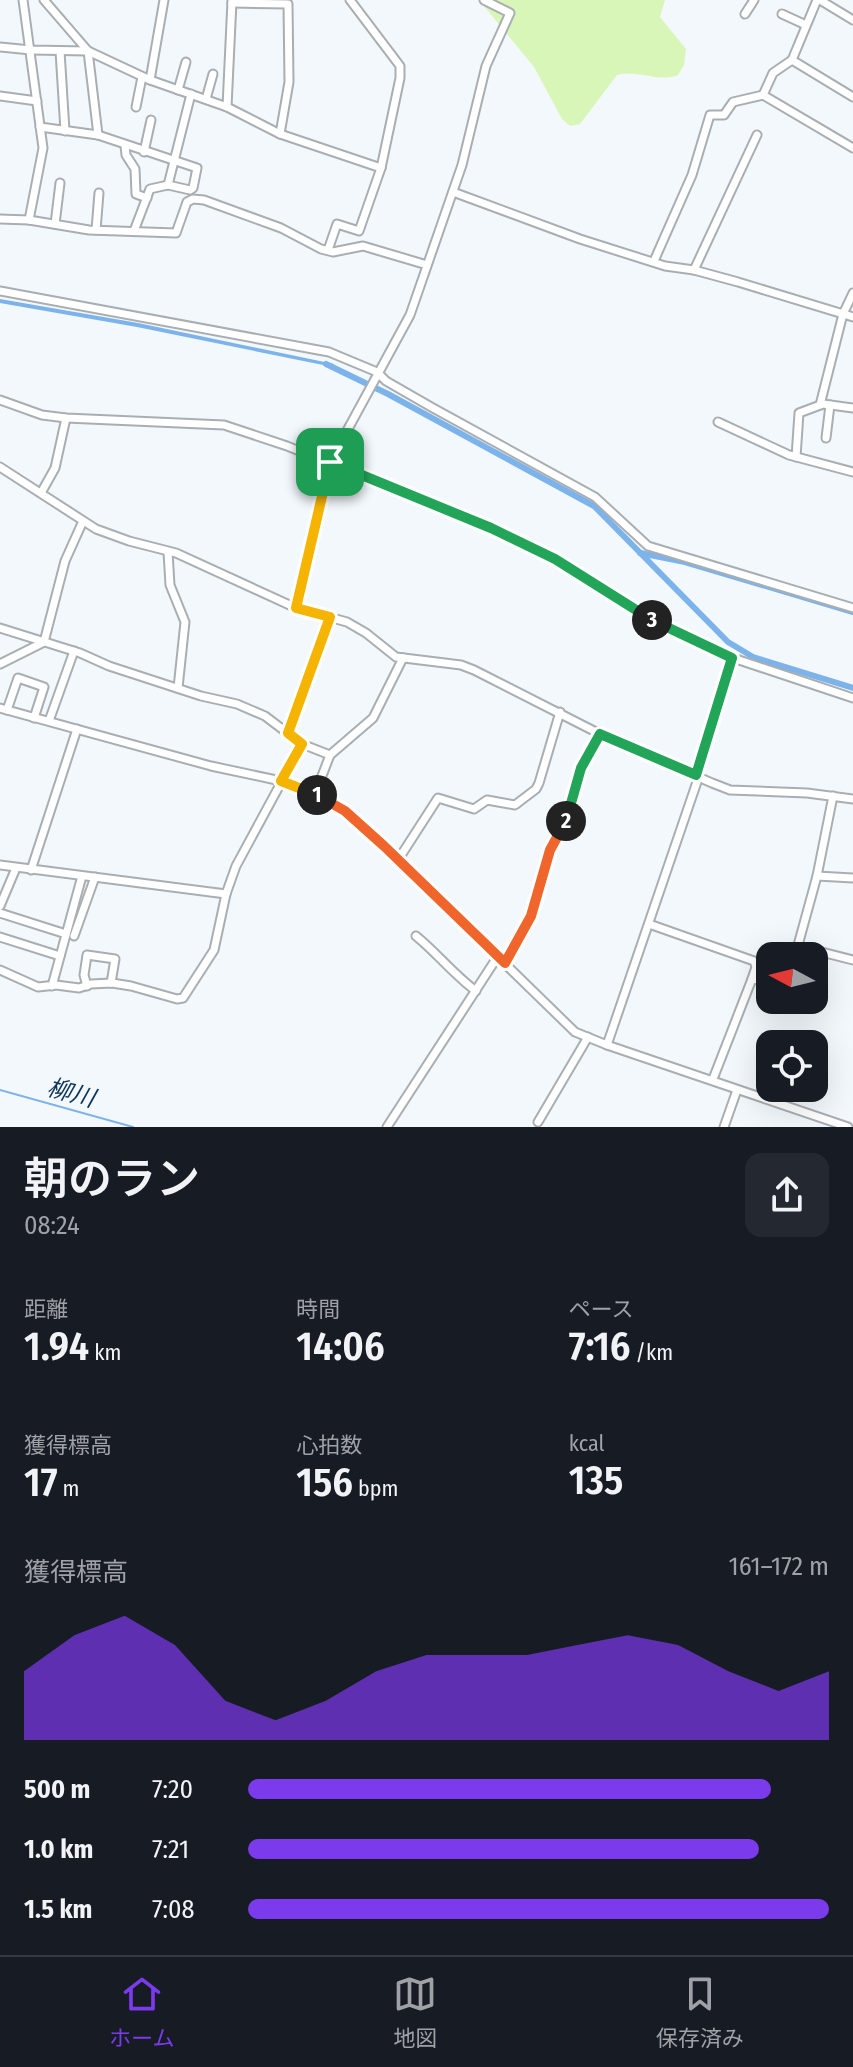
<!DOCTYPE html>
<html lang="ja">
<meta charset="utf-8">
<style>
:root{--surface:#171b24;--page:#242831;--text:#f1f3f6;--muted:#9ea1a6;--line:#363941;--accent:#7c3aed}
body{margin:0;font-family:"Fira Sans Condensed","Noto Sans JP",sans-serif;background:var(--page);color:var(--text);height:100vh;display:flex;flex-direction:column;font-size:30px;white-space:nowrap}
*{box-sizing:border-box;margin:0}
p{font-size:26px;color:var(--muted)}
.icon{flex:none;width:44px;height:44px;fill:none;stroke:currentColor;stroke-width:2;stroke-linecap:round;stroke-linejoin:round}
.map{position:relative;height:1127px;overflow:hidden}
.panel{display:flex;flex-direction:column;background:var(--surface);flex:1}
.panel>*{flex:none}
.needle{width:52px;rotate:277deg}
.buttons{position:absolute;left:756px;top:942px;display:grid;gap:16px}
.buttons a{display:grid;place-items:center;width:72px;height:72px;border-radius:16px;background:var(--surface);box-shadow:0 8px 32px #0002;font-size:40px}
.pin{position:absolute;display:grid;place-items:center;width:68px;height:68px;color:#fff;margin:-34px;border-radius:16px;box-shadow:0 4px 12px #0006}
.km{position:absolute;width:40px;height:40px;margin:-20px;border-radius:50%;background:#222;color:#fff;font-size:22px;line-height:40px;text-align:center}
.round{display:grid;place-items:center;flex:none;width:84px;height:84px;border-radius:16px;background:var(--page)}
.overview{display:flex;align-items:center;justify-content:space-between;height:136px;padding:0 24px}
h1{font-size:44px;font-weight:600;line-height:60px}
.stats{display:grid;grid-template-columns:repeat(3,1fr);gap:12px;height:136px;padding:8px 24px}
.stats div{display:grid;align-content:center}
.stats b{font-size:40px;font-weight:600}
.stats small{font-size:22px;font-weight:400}
.stats p{font-size:22px}
.chart{height:224px;padding:16px 24px}
.chart p{display:flex;justify-content:space-between}
.chart svg{width:100%;height:144px;margin-top:8px;fill:var(--accent);opacity:.7}
ul{padding:0 24px;list-style:none;font-size:26px}
li{display:grid;grid-template-columns:128px 96px 1fr;align-items:center;height:60px}
li i{height:20px;border-radius:10px;background:var(--accent)}
.tab-bar{display:flex;justify-content:space-around;align-items:center;height:112px;border-top:2px solid var(--line);background:var(--surface);font-size:22px;color:var(--muted)}
.tab-bar a{display:grid;justify-items:center;gap:4px}
.tab-bar .current{color:var(--accent)}
.map>svg:first-child{display:block}
</style>
<div class="map">
<svg width="853" height="1127" viewBox="0 0 853 1127">
<rect width="100%" height="100%" fill="#f3f8fc"/>
<path fill="#d8f6b7" d="M479 0H665L660 17 686 49 684 65 678 75C658 83 637 69 617 75L580 124 570 126 562 119 534 67Z"/>
<polygon fill="#7cb3eb" points="0,299 138,323 334,364 333,367 137,327 0,303"/>
<g fill="none" stroke-linecap="round" stroke-linejoin="round">
<polyline stroke="#7cb3eb" stroke-width="2" points="0,1090 133,1127"/>
<g stroke="#7cb3eb" stroke-width="6">
<polyline points="326,364 388,394 594,506 728,642 753,657 853,688"/>
<polyline points="640,553 685,562 853,612"/>
</g>
<g stroke="#a9aeb2" stroke-width="11">
<g id="minor">
<polyline points="23,0 43,148 29,220"/>
<polyline points="44,0 88,51 150,80 227,107 280,134 381,168"/>
<polyline points="817,0 792,60 853,97"/>
<polyline points="820,0 853,20"/>
<polyline points="232,3 288,4 289,82 280,134"/>
<polyline points="745,14 754,0"/>
<polyline points="782,14 806,25"/>
<polyline points="0,47 31,50 88,51"/>
<polyline points="60,51 65,131"/>
<polyline points="88,51 98,135"/>
<polyline points="150,80 164,0"/>
<polyline points="178,90 186,62"/>
<polyline points="763,95 773,73 792,60"/>
<polyline points="0,96 37,101"/>
<polyline points="206,99 213,74"/>
<polyline points="136,107 142,77"/>
<polyline points="227,107 232,1"/>
<polyline points="40,127 98,135 197,168 193,188 190,190 168,185 150,189 134,231"/>
<polyline points="125,146 126,155 135,169 136,194 147,198"/>
<polyline points="144,152 151,120"/>
<polyline points="168,185 191,94"/>
<polyline points="453,192 580,239 665,266 694,270 738,282 853,317"/>
<polyline points="0,219 29,220 89,230 176,233 187,202 193,199 204,200 281,228 321,249 333,252 363,246 427,265"/>
<polyline points="55,224 60,183"/>
<polyline points="96,230 99,193"/>
<polyline points="328,250 337,224 359,231 381,168 400,78 400,66 350,0"/>
<polyline points="654,261 692,175 710,115 724,115 733,102 763,95 853,148"/>
<polyline points="694,270 757,135"/>
<polyline points="0,291 329,352 377,372 386,381 433,408 595,497 648,546 853,608"/>
<polyline points="0,400 42,415 66,418 224,425 287,446 491,528 555,559 651,620 715,652 853,698"/>
<polyline points="820,405 843,314 853,293"/>
<polyline points="718,422 789,455 853,472"/>
<polyline points="826,438 830,405"/>
<polyline points="796,457 799,413 823,404 853,408"/>
<polyline points="0,467 96,529 129,541 176,553 296,608 347,622 366,633 396,657 461,665 474,670 600,734 712,783 730,790 807,793 853,799"/>
<polyline points="41,493 55,468 66,418"/>
<polyline points="168,552 170,585 185,622 178,688"/>
<polyline points="296,608 330,462 410,315 462,165 486,66 510,13 484,0"/>
<polyline points="0,628 80,653 109,666 201,696 237,704 265,716 302,744 330,755"/>
<polyline points="0,664 44,642 65,561 83,521"/>
<polyline points="0,708 211,766 281,781 315,794 345,811 384,846 575,1032 607,1045 848,1127"/>
<polyline points="7,710 18,678 44,687 34,718"/>
<polyline points="49,721 74,651"/>
<polyline points="288,733 330,617"/>
<polyline points="696,775 732,658"/>
<polyline points="315,794 330,755 373,718 403,658"/>
<polyline points="398,860 438,798 474,809 487,800 515,805 536,789 539,783 560,712"/>
<polyline points="0,865 226,894"/>
<polyline points="31,870 77,729"/>
<polyline points="817,876 853,878"/>
<polyline points="0,906 16,868"/>
<polyline points="0,913 66,934"/>
<polyline points="649,924 754,961 756,967 752,979 713,1079"/>
<polyline points="74,936 95,877"/>
<path d="M416 936C437 953 454 975 476 991"/>
<polyline points="0,937 60,956"/>
<polyline points="798,946 853,960"/>
<polyline points="795,956 817,876 833,796"/>
<polyline points="505,963 531,916 550,850 566,822 581,768 600,734"/>
<polyline points="0,970 38,987 56,985 79,988 91,984 112,983 131,986 177,999 183,998 214,950 226,894 236,866 302,744"/>
<polyline points="752,979 770,982"/>
<polyline points="52,986 82,876"/>
<polyline points="87,986 84,975 87,955 115,959 111,983"/>
<polyline points="607,1045 699,776"/>
<polyline points="538,1122 588,1037"/>
<polyline points="387,1127 498,956"/>
<polyline points="724,1127 737,1090"/>
</g>
</g>
<use href="#minor" stroke="#fff" stroke-width="7"/>
</g>
<g fill="none" stroke-linecap="round" stroke-linejoin="round">
<g stroke="#fff" stroke-width="16">
<polyline id="split-1" points="317,795 281,781 302,744 288,733 330,617 296,608 330,462"/>
</g>
<g stroke="#fff" stroke-width="16">
<polyline id="split-2" points="317,795 345,811 384,846 505,963 531,916 550,850 566,821"/>
</g>
<g stroke="#fff" stroke-width="16">
<polyline id="split-3" points="566,821 581,768 600,734 696,775 732,658 652,620"/>
</g>
<g stroke="#fff" stroke-width="16">
<polyline id="split-4" points="330,462 491,528 555,559 652,620"/>
</g>
<use href="#split-1" stroke="#f5b400" stroke-width="10"/>
<use href="#split-2" stroke="#f0652b" stroke-width="10"/>
<use href="#split-3" stroke="#22a559" stroke-width="10"/>
<use href="#split-4" stroke="#22a559" stroke-width="10"/>
</g>
<g text-anchor="middle" dominant-baseline="central" stroke-width="6" stroke-linejoin="round" paint-order="stroke">
<g font-size="24" font-style="italic" fill="#0c3559" stroke="#f3f8fc">
<text transform="translate(71 1093) rotate(15)">柳川</text>
</g>
</g>
</svg>
<div class="buttons">
<a><svg class="needle" viewBox="-14 -14 28 28"><path d="M0-13l5 13h-10z" fill="#e53935"/><path d="M0 13l5-13h-10z" fill="#9ea1a6"/></svg></a>
<a><svg class="icon" aria-label="locate" viewBox="0 0 24 24"><circle cx="12" cy="12" r="6"/><path d="M12 2v4M12 18v4M2 12h4M18 12h4"/></svg></a>
</div>
<div class="pin" style="left:330px;top:462px;background:#1e9e55"><svg class="icon" aria-label="arrive" viewBox="0 0 24 24"><path d="M6 21V4h12l-3 4 3 4H6"/></svg></div>
<b class="km" style="left:317px;top:795px">1</b>
<b class="km" style="left:566px;top:821px">2</b>
<b class="km" style="left:652px;top:620px">3</b>
</div>
<section class="panel">
<div class="overview"><div><h1>朝のラン</h1><p>08:24</p></div><a class="round"><svg class="icon" aria-label="share" viewBox="0 0 24 24"><path d="M12 15V3M7 8l5-5 5 5M5 13v7h14v-7"/></svg></a></div>
<div class="stats">
<div><p>距離</p><b>1.94<small> km</small></b></div>
<div><p>時間</p><b>14:06</b></div>
<div><p>ペース</p><b>7:16<small> /km</small></b></div>
</div>
<div class="stats">
<div><p>獲得標高</p><b>17<small> m</small></b></div>
<div><p>心拍数</p><b>156<small> bpm</small></b></div>
<div><p>kcal</p><b>135</b></div>
</div>
<div class="chart"><p><span>獲得標高</span>161–172 m</p>
<svg viewBox="0 0 160 44" preserveAspectRatio="none"><path d="M0 44V23L10 12L20 6L30 15L40 32L50 38L60 32L70 23L80 18L90 18L100 18L110 15L120 12L130 15L140 23L150 29L160 23V44z"/></svg>
</div>
<ul>
<li><b>500 m</b>7:20<i style="width:90%"></i></li>
<li><b>1.0 km</b>7:21<i style="width:88%"></i></li>
<li><b>1.5 km</b>7:08<i style="width:100%"></i></li>
</ul>
</section>
<nav class="tab-bar">
<a class="current"><svg class="icon" aria-label="home" viewBox="0 0 24 24"><path d="M3 11l9-7 9 7M6 9v11h12V9"/></svg>ホーム</a>
<a><svg class="icon" aria-label="map" viewBox="0 0 24 24"><path d="M3 6l6-2 6 2 6-2v14l-6 2-6-2-6 2zM9 4v14M15 6v14"/></svg>地図</a>
<a><svg class="icon" aria-label="saved" viewBox="0 0 24 24"><path d="M7 4h10v16l-5-4-5 4z"/></svg>保存済み</a>
</nav>
